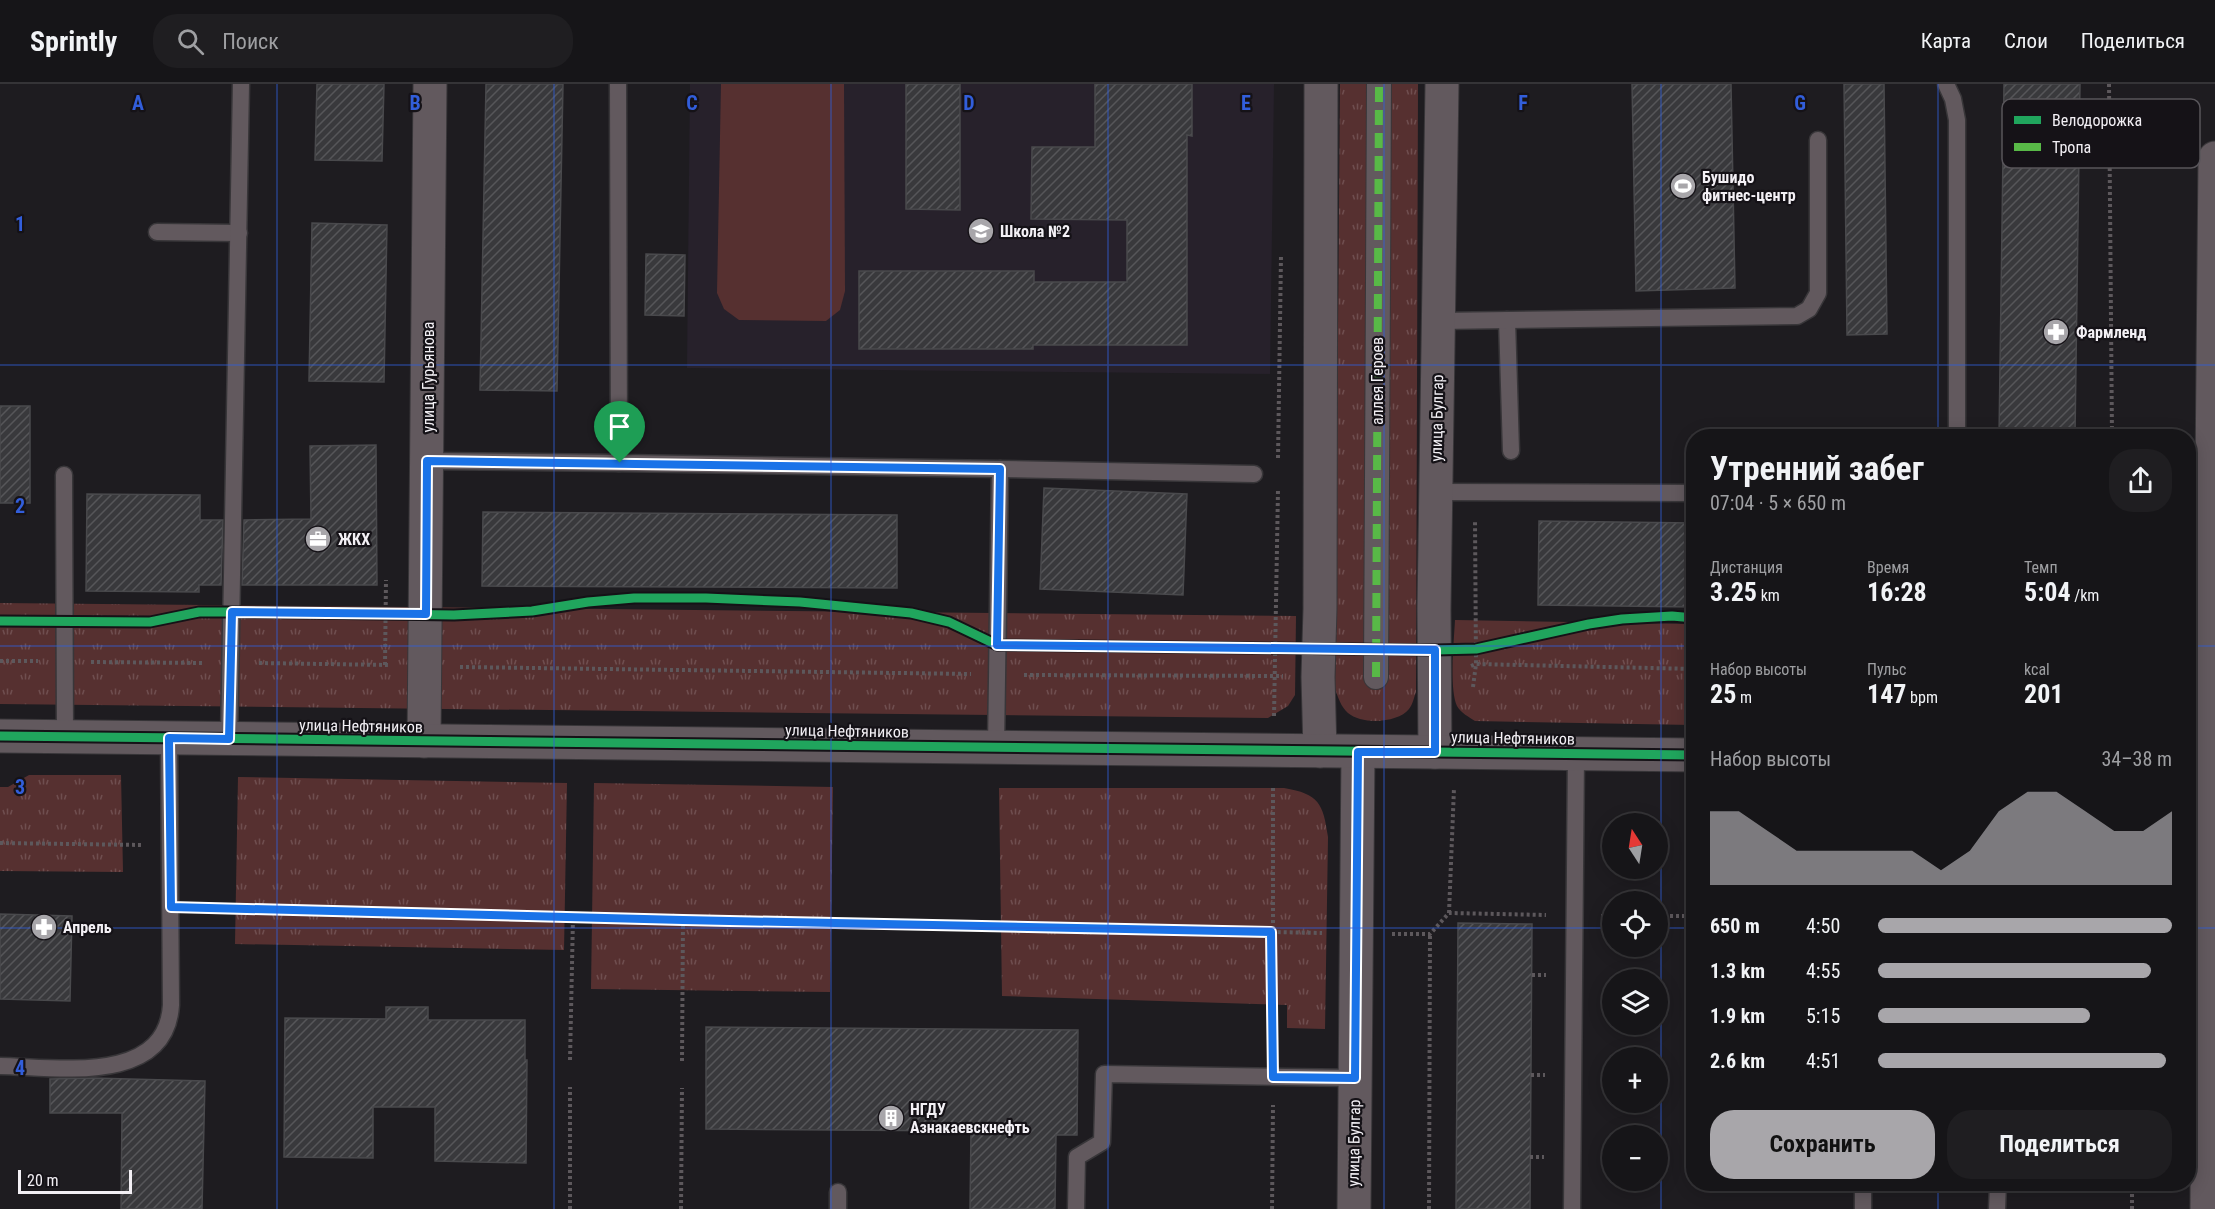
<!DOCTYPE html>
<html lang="ru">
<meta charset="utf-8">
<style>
:root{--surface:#161518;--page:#1f1e21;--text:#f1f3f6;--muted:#9e9fa2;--line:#353437;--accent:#a8a6aa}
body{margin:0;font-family:"Roboto Condensed",sans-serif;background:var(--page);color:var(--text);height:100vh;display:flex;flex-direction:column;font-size:22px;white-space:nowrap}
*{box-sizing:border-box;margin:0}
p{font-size:20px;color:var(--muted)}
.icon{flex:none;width:33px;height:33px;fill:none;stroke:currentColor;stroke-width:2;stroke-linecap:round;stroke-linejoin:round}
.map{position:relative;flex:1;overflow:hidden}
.details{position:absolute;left:1686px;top:345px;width:510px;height:762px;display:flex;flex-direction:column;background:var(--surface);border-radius:24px;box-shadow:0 3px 15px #0003,0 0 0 2px var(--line)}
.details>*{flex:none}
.needle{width:39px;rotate:348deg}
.buttons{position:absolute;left:1602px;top:729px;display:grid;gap:12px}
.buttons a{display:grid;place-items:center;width:66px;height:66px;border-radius:50%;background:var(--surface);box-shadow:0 3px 15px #0003,0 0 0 2px var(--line);font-size:30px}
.scale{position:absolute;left:18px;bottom:15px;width:114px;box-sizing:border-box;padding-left:6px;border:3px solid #f3f0f5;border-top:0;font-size:16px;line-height:21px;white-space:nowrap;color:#f3f0f5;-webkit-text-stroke:4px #151217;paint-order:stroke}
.pin{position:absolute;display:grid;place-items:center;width:51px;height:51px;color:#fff;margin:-62px -26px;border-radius:50% 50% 50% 0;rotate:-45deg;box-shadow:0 0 6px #0007}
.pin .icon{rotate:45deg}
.round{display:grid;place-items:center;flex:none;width:63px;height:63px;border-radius:24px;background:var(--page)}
.overview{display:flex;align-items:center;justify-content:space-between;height:102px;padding:0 24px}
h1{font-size:33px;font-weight:700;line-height:45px}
.metrics{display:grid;grid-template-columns:repeat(3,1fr);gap:9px;height:102px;padding:6px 24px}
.metrics div{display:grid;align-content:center}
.metrics b{font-size:26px;font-weight:700}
.metrics small{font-size:16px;font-weight:400}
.metrics p{font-size:16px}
.chart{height:168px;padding:12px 24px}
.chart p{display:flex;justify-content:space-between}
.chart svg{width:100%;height:108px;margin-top:6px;fill:var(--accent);opacity:.7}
.button{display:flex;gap:12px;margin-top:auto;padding:12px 24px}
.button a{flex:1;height:69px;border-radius:24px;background:var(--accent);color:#111;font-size:24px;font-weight:700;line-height:69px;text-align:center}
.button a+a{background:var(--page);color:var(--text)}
ul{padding:0 24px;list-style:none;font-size:20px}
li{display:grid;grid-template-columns:96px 72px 1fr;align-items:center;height:45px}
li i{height:15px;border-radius:8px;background:var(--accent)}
header{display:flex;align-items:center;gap:36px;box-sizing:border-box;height:84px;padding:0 30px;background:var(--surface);border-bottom:2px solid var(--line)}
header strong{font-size:28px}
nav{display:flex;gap:33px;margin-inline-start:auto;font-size:21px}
.search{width:420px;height:54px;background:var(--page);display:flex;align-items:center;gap:15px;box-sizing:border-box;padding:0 21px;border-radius:24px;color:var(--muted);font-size:22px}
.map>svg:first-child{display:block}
</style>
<header>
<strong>Sprintly</strong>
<div class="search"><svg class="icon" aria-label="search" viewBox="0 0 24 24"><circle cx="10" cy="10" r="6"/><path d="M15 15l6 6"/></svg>Поиск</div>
<nav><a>Карта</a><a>Слои</a><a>Поделиться</a></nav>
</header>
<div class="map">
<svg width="2215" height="1125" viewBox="0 0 2215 1125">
<defs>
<pattern id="grass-tufts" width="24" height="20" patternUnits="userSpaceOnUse" patternTransform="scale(1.5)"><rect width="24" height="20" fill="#563030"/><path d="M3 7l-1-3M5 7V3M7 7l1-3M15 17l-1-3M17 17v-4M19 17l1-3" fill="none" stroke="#6f4e4f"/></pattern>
<pattern id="building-hatch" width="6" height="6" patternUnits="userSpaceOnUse" patternTransform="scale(1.5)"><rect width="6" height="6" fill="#39393c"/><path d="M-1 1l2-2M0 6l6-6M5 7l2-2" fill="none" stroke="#565659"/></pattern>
</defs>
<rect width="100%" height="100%" fill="#1e1c20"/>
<polygon fill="#27212b" points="690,0 1274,0 1270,290 687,284"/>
<g fill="url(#grass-tufts)">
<path d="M1340 0H1418L1416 608C1414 613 1413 620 1409 625 1398 639 1362 641 1348 629 1341 623 1338 613 1335 605Z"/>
<polygon points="0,519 1296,532 1295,611 1288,622 1268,634 0,620"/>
<path d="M1455 536 1693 540V641L1475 637C1469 633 1461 629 1457 622 1449 604 1454 557 1455 536Z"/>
<polygon points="29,691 121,691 123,788 0,787 0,703 8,703"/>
<polygon points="238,693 567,699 564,866 235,860"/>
<polygon points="594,699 833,703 830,908 591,905"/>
<path d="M999 704H1284C1319 710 1323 719 1328 753L1325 945 1287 944V921L1002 912Z"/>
</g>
<polygon fill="#563030" points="721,0 844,0 845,207 840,226 826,237 739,236 724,225 717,209"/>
<g fill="url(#building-hatch)" stroke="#49494c" stroke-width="1.5">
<polygon points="317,0 384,0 382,77 315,76"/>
<polygon points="486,0 563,0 557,307 480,306"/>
<polygon points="906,0 960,0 960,126 906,125"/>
<polygon points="1095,0 1192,0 1192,52 1187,51 1187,261 1033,261 1033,265 859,265 859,187 1034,187 1034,198 1127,198 1127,136 1031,135 1032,63 1095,63"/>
<polygon points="1632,0 1731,0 1735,204 1636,207"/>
<polygon points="1844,0 1884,0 1887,250 1847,251"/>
<polygon points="2004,0 2080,0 2075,352 1999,352"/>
<polygon points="312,139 387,141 384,298 309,297"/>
<polygon points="646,170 685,171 684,232 645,231"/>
<rect x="0" y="322" width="30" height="97"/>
<polygon points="376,361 377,501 242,501 244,436 311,435 310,362"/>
<polygon points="1044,404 1187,410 1183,511 1040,505"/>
<polygon points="87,410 200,411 200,436 223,436 221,501 199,501 199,508 86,507"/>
<polygon points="483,428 897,431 897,504 482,502"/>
<polygon points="1539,437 1694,439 1694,523 1538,521"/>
<polygon points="0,830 72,832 70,917 0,915"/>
<polygon points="1458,839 1532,840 1530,1125 1456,1125"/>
<polygon points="386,923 428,923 428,936 525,936 525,976 527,976 526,1079 435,1077 435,1023 373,1023 373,1074 284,1073 285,934 386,935"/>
<polygon points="706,943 1078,946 1077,1051 1056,1051 1055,1125 970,1125 971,1047 706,1045"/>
<polygon points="92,994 205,997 202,1125 121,1125 122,1029 50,1029 50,995"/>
</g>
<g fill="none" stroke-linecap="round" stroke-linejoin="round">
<g stroke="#383639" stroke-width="19">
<g id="service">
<polyline points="618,0 619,379 1000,385 996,664"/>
<polyline points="1946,0 1953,15 1957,36 1957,352"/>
<polyline points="157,148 239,149"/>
<polyline points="1507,236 1511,367"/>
<polyline points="1439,237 1797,232 1809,225 1818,209 1818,56"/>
<polyline points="427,377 619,379"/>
<polyline points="1000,385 1254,390"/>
<polyline points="64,391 65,653"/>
<polyline points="1436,408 1694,409"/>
<polyline points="2188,412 2211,412"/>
<polyline points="229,655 241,0"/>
<path d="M0 982C56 983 166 1002 171 921L169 654"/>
<polyline points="838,1108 838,1125"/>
<polyline points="1076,1125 1077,1073 1102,1058 1104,990 1355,994"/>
<polyline points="1572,1125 1576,670"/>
<polyline points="1863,1125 1863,1100"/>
<polyline points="1997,1125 1998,1100"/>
</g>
</g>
<g stroke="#383639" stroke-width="26">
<polyline id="pedestrian" points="1376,593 1379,0"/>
</g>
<g stroke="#383639" stroke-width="35">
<g id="minor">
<polyline points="424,657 430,0"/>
<polyline points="1320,667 1318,593 1320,525 1321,0"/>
<polyline points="1435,668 1434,525 1442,0"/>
<polyline points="1354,1125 1358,668"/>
</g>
</g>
<g stroke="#383639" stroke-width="35">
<g id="tertiary">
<polyline points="0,652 1694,671"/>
<polyline points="2207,1125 2208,676 2210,596 2215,74"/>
</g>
</g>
<g stroke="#5d585c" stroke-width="4" stroke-dasharray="3 3" stroke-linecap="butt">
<polyline points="2109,0 2112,352"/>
<polyline points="1278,374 1281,172"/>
<polyline points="0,577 38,577"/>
<polyline points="91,578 203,579"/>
<polyline points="259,579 389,581"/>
<polyline points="385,581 386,496"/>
<polyline points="1471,582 1476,580 1694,585"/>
<polyline points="460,583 971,590"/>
<polyline points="1024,591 1283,592"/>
<polyline points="1473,603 1476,580 1475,436"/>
<polyline points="1274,632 1278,406"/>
<polyline points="0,759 143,761"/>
<polyline points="198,823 683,836 1322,849"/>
<polyline points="1449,829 1454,704"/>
<polyline points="1601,832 1612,832"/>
<polyline points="1658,832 1694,832"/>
<polyline points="1392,850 1430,850 1449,829 1546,831"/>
<polyline points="1532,891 1546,891"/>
<polyline points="1273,965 1273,703"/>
<polyline points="570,976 573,833"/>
<polyline points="682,977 683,836"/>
<polyline points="1531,991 1545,991"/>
<polyline points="1530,1073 1544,1073"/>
<polyline points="570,1125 570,1003"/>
<polyline points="681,1125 682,1004"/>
<polyline points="1272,1125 1273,1021"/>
<polyline points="1429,1125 1430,850"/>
<polyline points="2132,1125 2132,1100"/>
</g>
<use href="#service" stroke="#62595e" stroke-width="16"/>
<use href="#pedestrian" stroke="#62595e" stroke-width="24"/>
<use href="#minor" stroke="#62595e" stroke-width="33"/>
<use href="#tertiary" stroke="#62595e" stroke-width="33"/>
<polyline stroke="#58b947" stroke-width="8" stroke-dasharray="15 8" stroke-linecap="butt" points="1376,593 1379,0"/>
<g stroke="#151217" stroke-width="13">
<g id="cycleway">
<polyline points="0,537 150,538 199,528 232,528 454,531 532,527 588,518 634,514 706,514 800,518 911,529 949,538 997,561 1435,566 1476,565 1589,540 1622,535 1672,532 1694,534"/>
<polyline points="0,652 1694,671"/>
</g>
</g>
<use href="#cycleway" stroke="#20a55d" stroke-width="9"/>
</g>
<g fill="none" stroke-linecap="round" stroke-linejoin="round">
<g stroke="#fff" stroke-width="12">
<polygon id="route" points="427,377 1000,385 997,561 1435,566 1435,668 1358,668 1355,994 1273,993 1271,848 683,836 171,823 169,654 229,655 232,528 426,530"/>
</g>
<use href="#route" stroke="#1a73e8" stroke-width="8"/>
</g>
<path fill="none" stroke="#325edb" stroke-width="1.5" stroke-opacity="0.55" d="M277 0V1125M554 0V1125M831 0V1125M1108 0V1125M1384 0V1125M1661 0V1125M1938 0V352M0 281H2215M0 562H1694M2188 562H2215M0 844H1612M1658 844H1694M2188 844H2215M1938 1100V1125"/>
<defs>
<g id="stadium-disc" transform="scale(1.35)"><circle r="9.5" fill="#a8a6aa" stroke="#151217"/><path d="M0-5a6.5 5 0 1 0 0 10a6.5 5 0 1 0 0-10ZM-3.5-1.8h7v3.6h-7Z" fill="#fff"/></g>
<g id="school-disc" transform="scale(1.35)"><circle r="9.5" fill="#a8a6aa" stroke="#151217"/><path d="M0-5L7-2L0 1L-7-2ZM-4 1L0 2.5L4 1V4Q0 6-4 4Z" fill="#fff"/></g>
<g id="pharmacy-disc" transform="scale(1.35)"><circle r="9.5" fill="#a8a6aa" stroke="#151217"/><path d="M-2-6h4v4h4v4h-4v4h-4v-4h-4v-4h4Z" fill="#fff"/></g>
<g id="office-disc" transform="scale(1.35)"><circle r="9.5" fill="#a8a6aa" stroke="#151217"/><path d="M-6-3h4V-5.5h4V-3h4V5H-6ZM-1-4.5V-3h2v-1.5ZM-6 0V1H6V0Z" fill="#fff"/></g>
<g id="building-disc" transform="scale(1.35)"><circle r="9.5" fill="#a8a6aa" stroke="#151217"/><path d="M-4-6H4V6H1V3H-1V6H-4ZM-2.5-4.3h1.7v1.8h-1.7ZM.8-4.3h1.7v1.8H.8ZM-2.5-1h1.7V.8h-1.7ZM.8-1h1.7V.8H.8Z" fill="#fff"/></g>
</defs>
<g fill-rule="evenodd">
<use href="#stadium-disc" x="1683" y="102"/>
<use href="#school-disc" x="981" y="147"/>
<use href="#pharmacy-disc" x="2056" y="248"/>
<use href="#office-disc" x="318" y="455"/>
<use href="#pharmacy-disc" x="44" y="843"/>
<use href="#building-disc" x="891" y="1034"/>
</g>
<g text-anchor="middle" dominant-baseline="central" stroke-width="4.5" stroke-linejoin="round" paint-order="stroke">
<g font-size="16" font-weight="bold" fill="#f3f0f5" stroke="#151217" text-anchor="start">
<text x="1702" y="93">Бушидо<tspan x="1702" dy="18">фитнес-центр</tspan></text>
<text x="1000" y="147">Школа №2</text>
<text x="2076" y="248">Фармленд</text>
<text x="338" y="455">ЖКХ</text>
<text x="63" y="843">Апрель</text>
<text x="910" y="1025">НГДУ<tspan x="910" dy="18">Азнакаевскнефть</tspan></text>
</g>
<g font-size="16" fill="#f3f0f5" stroke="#151217">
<text transform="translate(428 293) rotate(-90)">улица Гурьянова</text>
<text transform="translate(1377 297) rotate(-90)">аллея Героев</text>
<text transform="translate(1437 334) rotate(-89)">улица Булгар</text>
<text transform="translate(361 642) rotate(1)">улица Нефтяников</text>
<text transform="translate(847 647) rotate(1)">улица Нефтяников</text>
<text transform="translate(1513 654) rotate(1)">улица Нефтяников</text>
<text transform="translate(1354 1059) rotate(-89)">улица Булгар</text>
</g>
</g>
<rect x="2002" y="15" width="198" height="69" rx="9" fill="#151217" stroke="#58555a" stroke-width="1.5"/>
<rect x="2014" y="32" width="27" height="8" fill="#20a55d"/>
<rect x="2014" y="59" width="27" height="8" fill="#58b947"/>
<g font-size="16" fill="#f3f0f5">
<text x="2052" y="42">Велодорожка</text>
<text x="2052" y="69">Тропа</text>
</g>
<g font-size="20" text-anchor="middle" font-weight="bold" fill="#325edb" stroke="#151217" stroke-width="4.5" stroke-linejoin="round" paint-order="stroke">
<text x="138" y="26">A</text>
<text x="415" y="26">B</text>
<text x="692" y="26">C</text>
<text x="969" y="26">D</text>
<text x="1246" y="26">E</text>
<text x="1523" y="26">F</text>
<text x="1800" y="26">G</text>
<text x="20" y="147">1</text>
<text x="20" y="429">2</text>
<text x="20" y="710">3</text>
<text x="20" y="991">4</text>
</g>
</svg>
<div class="buttons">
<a><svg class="needle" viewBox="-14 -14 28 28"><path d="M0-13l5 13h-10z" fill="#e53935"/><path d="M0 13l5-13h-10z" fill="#9e9fa2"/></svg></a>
<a><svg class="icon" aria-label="locate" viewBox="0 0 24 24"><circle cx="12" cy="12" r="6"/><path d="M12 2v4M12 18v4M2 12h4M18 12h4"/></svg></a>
<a><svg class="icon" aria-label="layers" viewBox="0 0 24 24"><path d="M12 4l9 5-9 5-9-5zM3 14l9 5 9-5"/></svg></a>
<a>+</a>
<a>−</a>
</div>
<div class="scale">20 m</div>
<div class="pin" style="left:620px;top:379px;background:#1e9e55"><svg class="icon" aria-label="arrive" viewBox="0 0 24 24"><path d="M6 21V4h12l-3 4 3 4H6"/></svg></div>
<section class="details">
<div class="overview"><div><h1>Утренний забег</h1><p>07:04 · 5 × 650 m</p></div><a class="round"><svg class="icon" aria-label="share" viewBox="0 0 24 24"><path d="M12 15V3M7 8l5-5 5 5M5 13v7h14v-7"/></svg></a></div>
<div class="metrics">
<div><p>Дистанция</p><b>3.25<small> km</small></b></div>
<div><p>Время</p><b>16:28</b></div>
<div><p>Темп</p><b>5:04<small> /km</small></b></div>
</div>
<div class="metrics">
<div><p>Набор высоты</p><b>25<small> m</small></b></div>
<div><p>Пульс</p><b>147<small> bpm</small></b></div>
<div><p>kcal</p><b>201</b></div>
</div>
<div class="chart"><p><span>Набор высоты</span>34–38 m</p>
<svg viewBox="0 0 160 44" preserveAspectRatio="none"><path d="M0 44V14L10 14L20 22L30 30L40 30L50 30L60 30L70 30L80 38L90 30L100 14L110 6L120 6L130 14L140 22L150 22L160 14V44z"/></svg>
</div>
<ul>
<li><b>650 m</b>4:50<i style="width:100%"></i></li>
<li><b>1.3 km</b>4:55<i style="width:93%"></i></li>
<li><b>1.9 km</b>5:15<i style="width:72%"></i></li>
<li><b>2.6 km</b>4:51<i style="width:98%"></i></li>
</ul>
<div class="button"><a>Сохранить</a><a>Поделиться</a></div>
</section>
</div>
